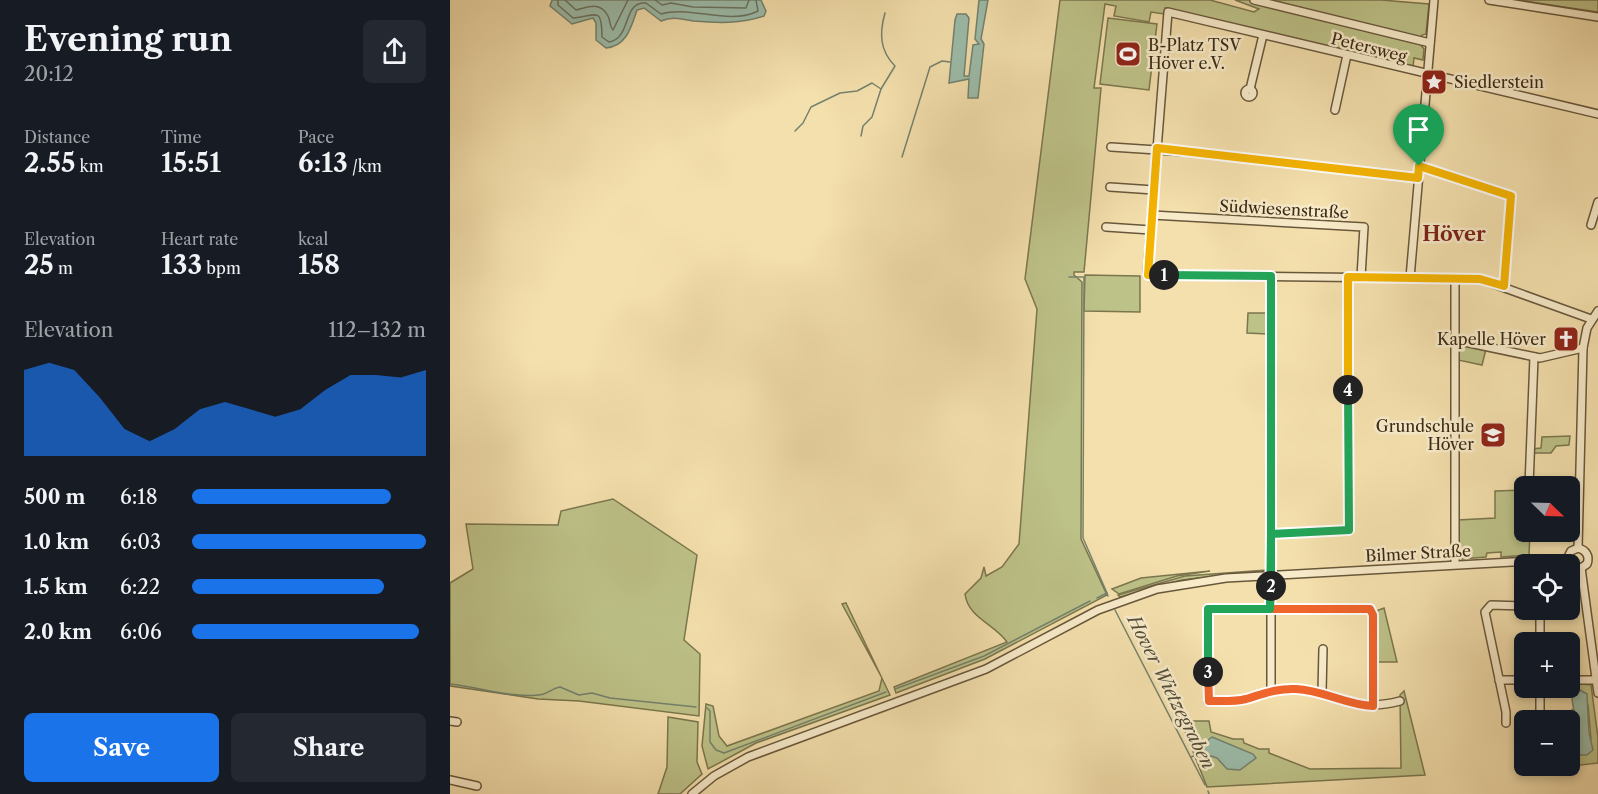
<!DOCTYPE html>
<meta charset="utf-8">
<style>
:root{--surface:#171b24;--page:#242831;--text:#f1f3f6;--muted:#9ea1a6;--accent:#1a73e8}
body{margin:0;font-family:"Libre Caslon Text",serif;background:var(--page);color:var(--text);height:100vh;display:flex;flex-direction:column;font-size:22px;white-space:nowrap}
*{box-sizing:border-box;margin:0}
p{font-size:20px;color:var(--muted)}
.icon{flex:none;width:33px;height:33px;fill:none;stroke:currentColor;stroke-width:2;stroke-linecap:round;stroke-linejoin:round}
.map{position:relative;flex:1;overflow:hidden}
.sheet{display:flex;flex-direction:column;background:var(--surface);width:450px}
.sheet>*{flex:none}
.needle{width:39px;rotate:113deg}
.fabs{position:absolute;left:1064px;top:476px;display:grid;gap:12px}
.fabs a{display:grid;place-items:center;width:66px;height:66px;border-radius:9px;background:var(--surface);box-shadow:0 3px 9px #0003;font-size:30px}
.pin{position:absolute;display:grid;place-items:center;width:51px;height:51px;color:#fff;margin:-62px -26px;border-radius:50% 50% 50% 0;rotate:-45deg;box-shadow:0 0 6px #0007}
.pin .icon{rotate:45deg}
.km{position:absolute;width:30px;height:30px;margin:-15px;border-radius:50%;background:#222;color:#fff;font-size:16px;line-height:30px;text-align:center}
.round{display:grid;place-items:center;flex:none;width:63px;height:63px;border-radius:9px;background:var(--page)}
.head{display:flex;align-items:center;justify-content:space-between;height:102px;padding:0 24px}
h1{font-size:33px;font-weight:800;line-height:45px}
.figures{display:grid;grid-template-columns:repeat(3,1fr);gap:9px;height:102px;padding:6px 24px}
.figures div{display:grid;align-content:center}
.figures b{font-size:26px;font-weight:800}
.figures small{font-size:16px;font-weight:400}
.figures p{font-size:16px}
.chart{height:168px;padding:12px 24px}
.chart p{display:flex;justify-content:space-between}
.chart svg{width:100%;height:108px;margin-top:6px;fill:var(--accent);opacity:.7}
.button{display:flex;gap:12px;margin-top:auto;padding:12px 24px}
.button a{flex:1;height:69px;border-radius:9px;background:var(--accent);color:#fff;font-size:24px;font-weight:800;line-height:69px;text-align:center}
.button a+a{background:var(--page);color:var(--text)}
ul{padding:0 24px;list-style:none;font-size:20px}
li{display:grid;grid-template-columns:96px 72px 1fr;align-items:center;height:45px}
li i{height:15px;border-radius:8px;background:var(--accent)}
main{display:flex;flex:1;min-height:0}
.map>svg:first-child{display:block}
</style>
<main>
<section class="sheet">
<div class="head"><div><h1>Evening run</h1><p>20:12</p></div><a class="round"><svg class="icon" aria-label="share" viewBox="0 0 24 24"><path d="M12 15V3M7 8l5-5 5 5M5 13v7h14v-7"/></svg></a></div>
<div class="figures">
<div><p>Distance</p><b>2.55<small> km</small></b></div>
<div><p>Time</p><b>15:51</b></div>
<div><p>Pace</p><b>6:13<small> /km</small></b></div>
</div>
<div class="figures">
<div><p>Elevation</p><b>25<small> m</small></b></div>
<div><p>Heart rate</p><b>133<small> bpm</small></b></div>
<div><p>kcal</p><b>158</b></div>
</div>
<div class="chart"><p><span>Elevation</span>112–132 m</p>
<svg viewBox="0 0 160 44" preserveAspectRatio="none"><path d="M0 44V9L10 6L20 9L30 20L40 33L50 38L60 33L70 25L80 22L90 25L100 28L110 25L120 17L130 11L140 11L150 12L160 9V44z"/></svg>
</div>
<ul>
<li><b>500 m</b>6:18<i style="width:85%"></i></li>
<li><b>1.0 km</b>6:03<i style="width:100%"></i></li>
<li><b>1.5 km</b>6:22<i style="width:82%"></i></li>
<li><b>2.0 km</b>6:06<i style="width:97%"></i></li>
</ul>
<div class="button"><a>Save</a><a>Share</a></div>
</section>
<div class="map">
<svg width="1148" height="794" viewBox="0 0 1148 794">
<rect width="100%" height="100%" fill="#f4e0ad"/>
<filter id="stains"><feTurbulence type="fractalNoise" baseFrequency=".00333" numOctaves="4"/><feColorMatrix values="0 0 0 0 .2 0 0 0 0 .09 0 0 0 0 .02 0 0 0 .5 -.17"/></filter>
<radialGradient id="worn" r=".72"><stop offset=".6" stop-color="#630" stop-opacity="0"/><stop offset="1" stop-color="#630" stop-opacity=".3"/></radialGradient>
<g fill="#bdc288" stroke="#7b764e" stroke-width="1.5">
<path d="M610 0H760L804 12 809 9 785 0H931L979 4 976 34 972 35 970 44 974 49 973 60 964 58 963 67 715 8 714 14 701 12 699 22 664 16 666 6 655 4 644 88H651L634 272H624V275L632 282 631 539 657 595 535 659 446 693 444 687 557 642C545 624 518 618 515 594L531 578 534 567 536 576 552 567 569 544 587 309 575 279Z"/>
<polygon points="1068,0 1148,0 1148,12"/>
<polygon points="658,18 707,24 699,90 650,84"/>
<polygon points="635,275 690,276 690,312 634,311"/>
<polygon points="798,313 817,313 817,334 797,333"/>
<polygon points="1011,344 1036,349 1032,365 1008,360 1008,347"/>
<polygon points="1120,436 1119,445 1106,446 1101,453 1081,453 1081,449 1091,448 1092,437"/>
<polygon points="1074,490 1074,531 1080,531 1079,555 1051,557 1051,552 1037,553 1036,557 1012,559 1008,556 1008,520 1045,518 1045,491"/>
<polygon points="163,499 247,555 234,640 250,654 249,716 129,701 88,699 0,686 0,583 23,569 16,524 108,525 111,511"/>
<polygon points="817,570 732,580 670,597 668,595 735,576"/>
<polygon points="760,571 727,576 669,594 662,589 691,578"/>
<polygon points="396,603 440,695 306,743 258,769 252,746 256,704 263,706 269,736 277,746 429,691 432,678 392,604"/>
<polygon points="934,608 947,662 926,662 926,611"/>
<path d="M1122 683 1141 685 1148 738V763L1122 766V709C1131 727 1133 729 1125 749L1141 739 1138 705 1122 696Z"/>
<polygon points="954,691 975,775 757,787 731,721 759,721 761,732 783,739 793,739 794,743 809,749 819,749 819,753 860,769 951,768 950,695"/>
<polygon points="218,717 248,722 247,762 252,774 230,794 208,794 217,767"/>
</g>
<g fill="#9cbdab" stroke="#74826f" stroke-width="1.5">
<path d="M102 0H311L316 11 314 16C291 24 267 23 243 21 231 19 223 16 211 21L194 8 187 10C181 27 177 46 156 48L146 40V23L143 18 122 24 100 6Z"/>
<polygon points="529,0 538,0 531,39 534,44 528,98 518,98 519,79 499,83 505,20 507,14 516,14 519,18 514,76 519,76 523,45 529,44 525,39"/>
<path d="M1130 690 1137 694 1139 733 1143 750 1137 755H1128L1125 749C1136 720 1122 721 1122 696Z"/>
<polygon points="762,737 803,754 806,758 790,770 777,769 767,758 754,754 754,743"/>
</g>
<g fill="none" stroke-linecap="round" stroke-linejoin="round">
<g stroke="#6a7360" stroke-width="1.5">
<path d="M108 0V5L123 18C145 17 152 4 152 37L159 42C182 38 172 1 196 3L211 14C240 5 279 26 308 11L306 0"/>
<path d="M115 0 126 10C139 7 150 1 158 16 161 22 159 26 163 30L178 0"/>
<polyline points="205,0 212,5 221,3 243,7 296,8 299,0"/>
</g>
<g stroke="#74826f" stroke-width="1.5">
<polyline points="345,131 353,123 361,107 390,93 407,91 422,83 431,89"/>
<path d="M411 136 413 126 422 117 431 89 445 66C430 51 429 34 435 13"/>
<polyline points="452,157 480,67 492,61 500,62"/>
<polyline points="619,277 634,277 633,538 657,593"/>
<polyline points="647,598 657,593 658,596"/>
<polyline points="665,610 755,785"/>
<path d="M0 684C30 687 58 698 88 695 97 695 102 688 110 687L129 695 142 693 160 698 246 707"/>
<polyline points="445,689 534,656 640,601"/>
<polyline points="257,708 260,711 260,742 266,750 274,753 436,692"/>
<polyline points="741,757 753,752"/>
<polyline points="758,791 759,794"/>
</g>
<g stroke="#68573b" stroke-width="10">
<g id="minor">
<polyline points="804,0 980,43"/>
<polyline points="1039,0 1148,17"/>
<polyline points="800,89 813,35"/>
<circle cx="799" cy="93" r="4"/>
<polyline points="885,110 897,55"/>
<polyline points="661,147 753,153 968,178"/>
<polyline points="969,166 1061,196 1054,286"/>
<polyline points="660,187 704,190"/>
<polyline points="702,215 914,227 911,277"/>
<polyline points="1141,225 1148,202"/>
<polyline points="656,227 701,230"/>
<polyline points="960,278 984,0"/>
<polyline points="1005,279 1005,564"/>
<polyline points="1141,319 1030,279 697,275 718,12 1148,114"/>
<polyline points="1005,340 1090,358 1133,348"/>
<polyline points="1079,486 1084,357"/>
<polyline points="821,534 899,530 898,277"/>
<polyline points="1128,548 1133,348 1137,328 1148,311"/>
<path d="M1128 548C1136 550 1140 556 1137 564L1131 568"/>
<polyline points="1117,559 1124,567 1131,568"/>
<polyline points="1117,559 1121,551 1128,548"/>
<polyline points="1131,568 1148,693"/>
<polyline points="1088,609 1090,612 1090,642"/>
<polyline points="1049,680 1074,680"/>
<polyline points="1119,680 1146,680"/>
<polyline points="821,690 821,276"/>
<polyline points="872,692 873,649"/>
<path d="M923 706V615L920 609H758V701C771 701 784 702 796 699 813 694 827 688 845 689 889 691 902 714 950 701"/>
<polyline points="1090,720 1090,687"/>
<polyline points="0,721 7,722"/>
<polyline points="1056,723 1056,712 1035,612 1041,605 1074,606"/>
<polyline points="0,780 27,786"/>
<polyline points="242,794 264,776 298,757 536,669 648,610 707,589 776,578 1117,559"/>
</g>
</g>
<use href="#minor" stroke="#f8ebca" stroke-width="7"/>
</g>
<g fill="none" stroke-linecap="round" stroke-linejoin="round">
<g stroke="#fff" stroke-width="12">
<polyline id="split-1" points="714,275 698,275 707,148 968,178 969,166"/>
</g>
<g stroke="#fff" stroke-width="12">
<polyline id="split-2" points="714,275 821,276 821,586"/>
</g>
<g stroke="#fff" stroke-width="12">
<path id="split-3" d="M758 672 759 701C771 701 784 702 796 699 813 694 827 688 846 689 873 690 896 705 923 706V615L920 609H820L821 586"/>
</g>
<g stroke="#fff" stroke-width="12">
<polyline id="split-4" points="758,672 758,609 820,609 821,534 899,530 898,390"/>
</g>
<g stroke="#fff" stroke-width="12">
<polyline id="split-5" points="898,390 898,277 1030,279 1054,286 1061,196 969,166"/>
</g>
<use href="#split-1" stroke="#f5b400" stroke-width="8"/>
<use href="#split-2" stroke="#22a559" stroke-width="8"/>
<use href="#split-3" stroke="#f0652b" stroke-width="8"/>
<use href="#split-4" stroke="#22a559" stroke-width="8"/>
<use href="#split-5" stroke="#f5b400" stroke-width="8"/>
</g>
<defs>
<g id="stadium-square" transform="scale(1.35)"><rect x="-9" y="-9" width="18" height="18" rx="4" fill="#8f2418" stroke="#f8ebca"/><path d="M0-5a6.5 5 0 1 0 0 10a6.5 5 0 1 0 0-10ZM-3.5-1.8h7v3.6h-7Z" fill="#fff"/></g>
<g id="sight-square" transform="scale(1.35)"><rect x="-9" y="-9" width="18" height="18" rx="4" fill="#8f2418" stroke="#f8ebca"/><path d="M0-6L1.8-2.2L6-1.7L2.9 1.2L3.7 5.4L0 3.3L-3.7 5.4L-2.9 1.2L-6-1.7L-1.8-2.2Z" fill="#fff"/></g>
<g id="church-square" transform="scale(1.35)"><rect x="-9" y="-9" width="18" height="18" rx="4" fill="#8f2418" stroke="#f8ebca"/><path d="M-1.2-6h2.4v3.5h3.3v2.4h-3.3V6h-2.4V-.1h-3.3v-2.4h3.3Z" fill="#fff"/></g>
<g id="school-square" transform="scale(1.35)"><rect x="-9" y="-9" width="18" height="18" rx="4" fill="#8f2418" stroke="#f8ebca"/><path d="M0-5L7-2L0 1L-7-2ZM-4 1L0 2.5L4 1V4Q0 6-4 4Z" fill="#fff"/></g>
</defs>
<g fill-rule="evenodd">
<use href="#stadium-square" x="678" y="54"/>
<use href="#sight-square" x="984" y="82"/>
<use href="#church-square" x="1116" y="339"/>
<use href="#school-square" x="1043" y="435"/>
</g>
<g text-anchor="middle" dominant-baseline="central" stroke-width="5" stroke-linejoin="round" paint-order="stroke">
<g font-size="16" fill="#392915" stroke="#f8ebca" text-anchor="start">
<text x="698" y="45">B-Platz TSV<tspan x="698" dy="18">Höver e.V.</tspan></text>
<text x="1004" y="82">Siedlerstein</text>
<text x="1096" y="339" text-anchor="end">Kapelle Höver</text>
<text x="1024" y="426" text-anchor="end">Grundschule<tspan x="1024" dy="18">Höver</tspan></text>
</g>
<g font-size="16" fill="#392915" stroke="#f8ebca">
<text transform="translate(919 47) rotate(14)">Petersweg</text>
<text transform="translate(834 209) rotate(3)">Südwiesenstraße</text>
<text transform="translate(968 553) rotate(-3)">Bilmer Straße</text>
</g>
<g font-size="18" font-style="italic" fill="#524e3a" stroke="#f8ebca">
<text transform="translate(721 692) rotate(63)">Hover Wietzegraben</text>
</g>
<g font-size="20" font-weight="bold" fill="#7a1f14" stroke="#f8ebca">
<text x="1004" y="234">Höver</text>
</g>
</g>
<rect width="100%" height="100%" filter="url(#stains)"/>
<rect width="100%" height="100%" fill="url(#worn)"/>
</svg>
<div class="fabs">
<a><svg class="needle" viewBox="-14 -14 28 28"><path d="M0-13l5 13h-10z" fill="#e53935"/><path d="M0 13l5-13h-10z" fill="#9ea1a6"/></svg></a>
<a><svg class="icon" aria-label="locate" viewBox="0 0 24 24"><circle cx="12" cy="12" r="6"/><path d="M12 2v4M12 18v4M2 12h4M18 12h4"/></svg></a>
<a>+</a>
<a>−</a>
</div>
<div class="pin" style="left:969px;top:166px;background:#1e9e55"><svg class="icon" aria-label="arrive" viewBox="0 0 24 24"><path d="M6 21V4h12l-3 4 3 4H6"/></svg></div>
<b class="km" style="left:714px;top:275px">1</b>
<b class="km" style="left:821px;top:586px">2</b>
<b class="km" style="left:758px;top:672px">3</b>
<b class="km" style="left:898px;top:390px">4</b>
</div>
</main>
